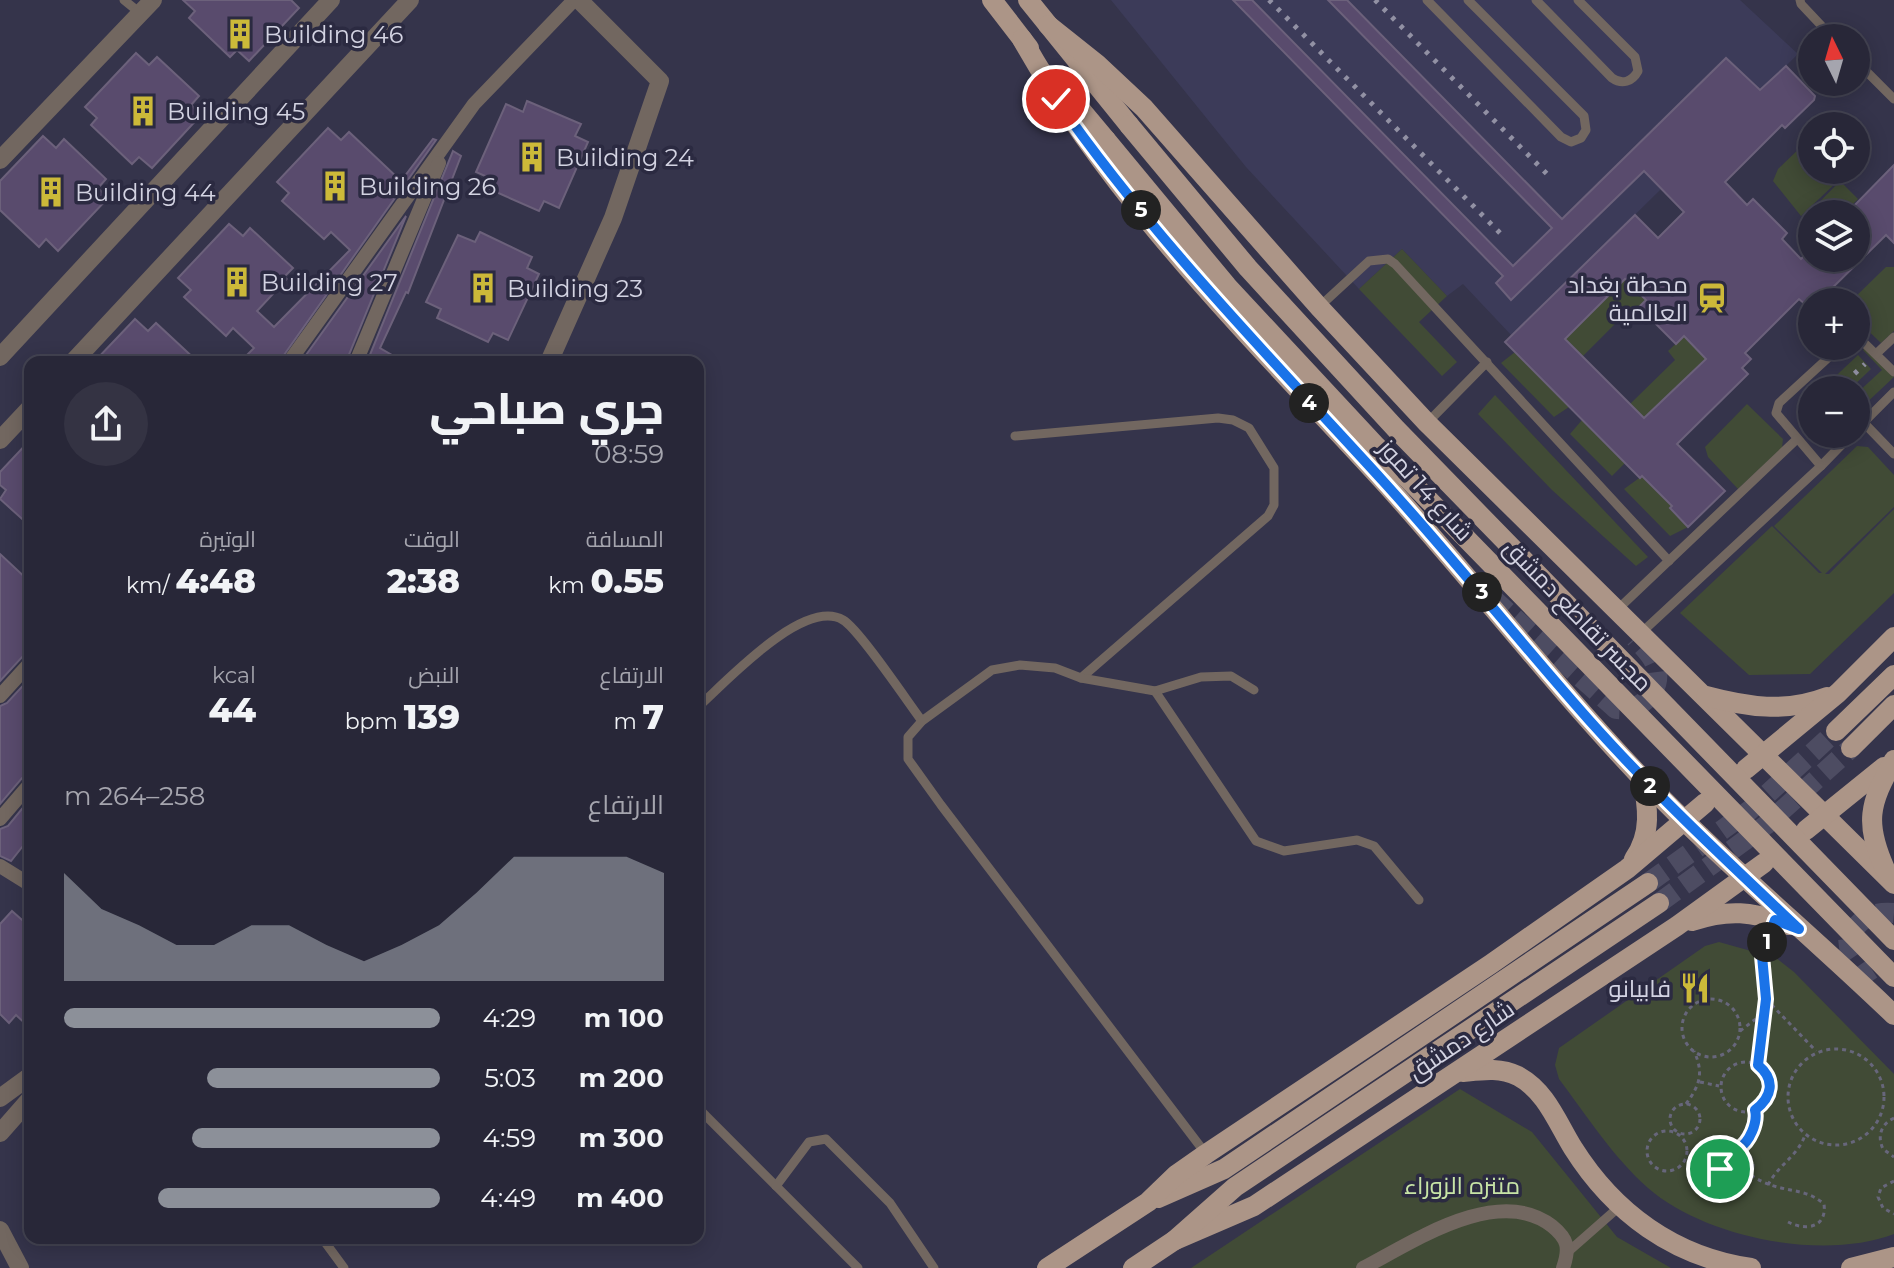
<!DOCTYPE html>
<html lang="ar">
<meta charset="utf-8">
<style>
:root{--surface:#282738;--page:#343343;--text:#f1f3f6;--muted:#a5a5ae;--line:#444453;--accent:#8c9099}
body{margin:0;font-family:Montserrat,Cairo,sans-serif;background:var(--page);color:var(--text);direction:rtl;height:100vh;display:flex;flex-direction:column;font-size:30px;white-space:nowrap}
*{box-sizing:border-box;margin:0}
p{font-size:26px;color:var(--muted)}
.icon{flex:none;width:44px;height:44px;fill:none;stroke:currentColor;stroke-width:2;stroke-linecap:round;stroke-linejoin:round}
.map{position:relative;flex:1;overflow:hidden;direction:ltr}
.drawer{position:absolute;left:24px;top:356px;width:680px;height:888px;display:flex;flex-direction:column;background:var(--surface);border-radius:16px;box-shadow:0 4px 20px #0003,0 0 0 2px var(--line);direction:rtl}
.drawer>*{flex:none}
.needle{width:52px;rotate:355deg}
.fabs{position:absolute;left:1798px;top:24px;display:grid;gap:16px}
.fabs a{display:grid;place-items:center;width:72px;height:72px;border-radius:50%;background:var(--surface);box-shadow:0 4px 20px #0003,0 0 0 2px var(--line);font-size:40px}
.pin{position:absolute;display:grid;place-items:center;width:68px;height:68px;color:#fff;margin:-34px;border:4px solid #fff;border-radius:50%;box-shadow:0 2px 8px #0007}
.km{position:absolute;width:40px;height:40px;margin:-20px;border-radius:50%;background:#222;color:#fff;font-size:22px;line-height:40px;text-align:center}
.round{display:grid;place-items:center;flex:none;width:84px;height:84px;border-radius:42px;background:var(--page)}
.head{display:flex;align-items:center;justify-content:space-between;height:136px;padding:0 40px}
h1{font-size:44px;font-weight:800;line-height:60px}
.metrics{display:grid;grid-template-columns:repeat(3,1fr);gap:12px;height:136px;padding:8px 40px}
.metrics div{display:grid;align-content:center}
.metrics b{font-size:34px;font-weight:800}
.metrics small{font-size:22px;font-weight:400}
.metrics p{font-size:22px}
.chart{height:224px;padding:16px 40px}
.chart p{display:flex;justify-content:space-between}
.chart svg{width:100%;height:144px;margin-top:8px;fill:var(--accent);opacity:.7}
ul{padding:0 40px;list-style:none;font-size:26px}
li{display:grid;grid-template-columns:128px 96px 1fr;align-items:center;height:60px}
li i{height:20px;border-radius:10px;background:var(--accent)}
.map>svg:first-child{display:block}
</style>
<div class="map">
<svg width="1894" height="1268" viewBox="0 0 1894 1268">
<rect width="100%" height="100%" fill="#35344b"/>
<polygon fill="#3c3b59" points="1111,0 1740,0 1798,54 1512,336 1463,284 1447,296 1402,249 1359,289 1246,167"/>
<g fill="#414b36">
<polygon points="1804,144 1812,152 1808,159 1812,170 1829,170 1839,180 1801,216 1773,181 1778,169"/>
<polygon points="1840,181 1858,199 1843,214 1812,214 1812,226 1804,218"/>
<polygon points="1402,249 1447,296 1419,322 1457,362 1442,376 1359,289"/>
<polygon points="1886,267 1894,267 1894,331 1881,343 1856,319 1856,302 1850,302"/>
<polygon points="1625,279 1646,300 1635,311 1631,308 1582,357 1565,339"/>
<polygon points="1684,336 1706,359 1644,418 1630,404 1675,360 1668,351"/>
<polygon points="1866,347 1894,377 1862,407 1856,401 1856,394 1882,370 1863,350"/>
<polygon points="1515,352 1569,407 1554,417 1501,363"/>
<polygon points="1858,355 1871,369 1849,390 1821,390"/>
<polygon points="1495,395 1648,557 1636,566 1552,490 1478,414"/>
<polygon points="1747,404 1783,439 1782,448 1738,489 1708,457 1705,447"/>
<polygon points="1582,420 1625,463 1612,476 1570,434"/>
<polygon points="1857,446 1868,447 1894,475 1894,507 1825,574 1829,574 1894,509 1894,593 1810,674 1749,675 1680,613 1772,526 1819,573 1822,573 1774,526"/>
<polygon points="1642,476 1672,506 1670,509 1688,527 1670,536 1624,489"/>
<path d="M1719 942 1776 958 1794 972 1894 1074V1234C1824 1261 1705 1238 1648 1188 1613 1157 1587 1116 1559 1079L1555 1065 1559 1048 1705 946Z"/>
<polygon points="1460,1089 1532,1132 1617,1237 1671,1268 1191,1268"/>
</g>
<g fill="#594b6d" stroke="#6c617b" stroke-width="2" fill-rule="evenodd">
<polygon points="183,0 291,0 299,8 249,61 237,50 230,57 189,18 195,11"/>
<path d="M1233 0H1252L1513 266 1552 228 1328 0H1347L1562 219 1726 58 1760 90 1786 66 1815 96 1814 100 1785 128 1782 125 1725 182 1747 205 1753 199 1787 233 1782 239 1801 259 1812 248V258H1856V214H1846L1894 165V243L1886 235 1819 301 1815 297 1806 305 1799 299 1745 353 1751 359 1742 368 1748 374 1677 444 1725 491 1688 527 1670 508 1672 506 1642 476 1640 478 1505 342 1635 215 1658 238 1684 212 1644 171 1511 300 1496 283 1503 276ZM1625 279 1646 300 1639 307 1676 344 1684 336 1706 359 1644 418 1565 339Z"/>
<polygon points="136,53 149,65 157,57 199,96 191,105 201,115 152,168 139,157 132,164 91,125 97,118 85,107"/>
<polygon points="527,101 581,124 575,136 588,142 559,208 544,201 539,211 487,188 492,179 476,172 506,104 523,112"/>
<polygon points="328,128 341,140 349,132 401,181 433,139 436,140 279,362 240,362 254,348 233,328 226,336 184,297 191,290 178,278 229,224 243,236 250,228 293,268 284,277 287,279 257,311 274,327 350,250 331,232 324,239 282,201 289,193 277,182"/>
<polygon points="43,136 56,148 64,139 106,179 98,188 108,198 58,251 46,239 39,247 0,210 0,181"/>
<polygon points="453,151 461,156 408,293 406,292 380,348 404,362 367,362"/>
<polygon points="406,216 346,362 301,362"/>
<polygon points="480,232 532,257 527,268 539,274 508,340 493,333 488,342 437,318 441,309 426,302 458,235 475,242"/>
<polygon points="135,319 148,331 156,323 198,362 94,362"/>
<polygon points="30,440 30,526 0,499 6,490 0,485 0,472"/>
<polygon points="0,554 30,582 30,653 23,656 0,681"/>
<polygon points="30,678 30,774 22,778 0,804 0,706 7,703"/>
<polygon points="30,799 30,837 11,861 0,856 0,829 8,826"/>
<polygon points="12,911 30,927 30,1028 16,1015 9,1023 0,1014 0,924"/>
</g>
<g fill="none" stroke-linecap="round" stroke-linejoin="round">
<g stroke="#4d4c62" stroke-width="20" stroke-dasharray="20 10" stroke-linecap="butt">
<path d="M1492 598 1616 709C1641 713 1665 689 1655 664 1651 654 1642 646 1635 638"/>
<polyline points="1648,883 1750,810 1836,731"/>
<polyline points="1659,903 1766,825 1851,748"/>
<path d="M1869 983 1850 955 1848 938C1859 919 1872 911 1894 913"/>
</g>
<g stroke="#67667b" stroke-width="3" stroke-dasharray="4 4" stroke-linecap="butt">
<polyline points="1766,999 1816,1051"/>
<circle cx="1711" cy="1028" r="29"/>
<polyline points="1740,1031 1765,1012"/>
<circle cx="1836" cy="1097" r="48"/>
<circle cx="1746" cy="1087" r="25"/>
<polyline points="1759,1065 1766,999 1762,956 1768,938"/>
<polyline points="1700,1082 1719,1086"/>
<path d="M1686 1104C1700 1085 1704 1073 1694 1051"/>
<circle cx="1685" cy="1119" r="15"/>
<path d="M1894 1118C1881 1124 1877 1136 1883 1149L1894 1157"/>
<circle cx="1667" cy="1151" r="20"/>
<path d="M1739 1148C1748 1137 1759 1126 1755 1110"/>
<circle cx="1736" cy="1166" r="17"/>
<path d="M1751 1175C1780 1195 1802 1185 1824 1204 1827 1228 1806 1231 1788 1222"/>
<polyline points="1894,1181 1881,1188 1878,1197 1883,1208 1894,1214"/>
<path d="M1768 1185C1778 1165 1798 1156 1805 1135"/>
</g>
<g stroke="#726760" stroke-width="9">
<polyline points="124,0 140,13"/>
<polyline points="1427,0 1561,137 1571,142 1581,138 1586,130 1584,116 1468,0"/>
<path d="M1536 0 1612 78C1622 85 1632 82 1638 71L1635 57 1578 0"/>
<polyline points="1800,0 1801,4 1833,38"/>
<polyline points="1856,61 1894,99"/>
<polyline points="1319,307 1369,261 1388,259 1395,264 1669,561"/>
<polyline points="1856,335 1894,372"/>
<polyline points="1841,346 1779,403 1776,413 1821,466 1852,434"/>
<polyline points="1876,354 1894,337"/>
<polyline points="1428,422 1487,362"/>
<polyline points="1864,423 1894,454"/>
<polyline points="1856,430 1894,392"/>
<polyline points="1015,436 1218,418 1233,420 1249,428 1274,468 1274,505 1268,516 1081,678"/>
<polyline points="1617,610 1797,439"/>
<polyline points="1641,633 1821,466"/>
<polyline points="1155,691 1256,841 1284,851 1357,840 1374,846 1419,900"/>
<path d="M698 707C726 682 804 597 843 620 859 629 907 701 922 721"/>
<polyline points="698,1108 858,1268"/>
<polyline points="1206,1154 941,805 908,759 908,737 922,721 992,670 1020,665 1055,668 1081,678 1155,691 1201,677 1231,676 1254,690"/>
<polyline points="776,1186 809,1142 826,1139 890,1203 934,1268"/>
<polyline points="322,1238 344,1268"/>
<polyline points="1569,1251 1619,1207"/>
</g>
<g stroke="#726760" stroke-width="14">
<polyline points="289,362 474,104 574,0"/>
<polyline points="356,362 439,163"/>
<polyline points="0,696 30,663"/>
<polyline points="0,819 30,784"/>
<polyline points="0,866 29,884"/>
<path d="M1363 1268C1413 1242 1498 1184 1552 1226 1568 1239 1570 1248 1563 1268"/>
</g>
<g stroke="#726760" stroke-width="18">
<polyline points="0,160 153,0"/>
<polyline points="0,357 331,0"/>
<polyline points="73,362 410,0"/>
<polyline points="549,362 613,218 660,81 579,0"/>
<polyline points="0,440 30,408"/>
<polyline points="0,1098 30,1076"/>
<polyline points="0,1133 30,1099"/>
<polyline points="0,1230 20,1268"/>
</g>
<g stroke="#ac9587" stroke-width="20">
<polyline points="992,0 1029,48"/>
<polyline points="1028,0 1129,125"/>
<polyline points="1048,25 1097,64 1144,108 1319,307 1427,423 1894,884"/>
<path d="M1022 39C1116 206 1255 341 1384 482 1471 578 1550 681 1639 775 1720 860 1810 934 1894 1015"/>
<polyline points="1065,91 1106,140"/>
<path d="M1706 696C1747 707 1786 713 1827 697"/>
<polyline points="1836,731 1894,675"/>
<polyline points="1851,748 1894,705"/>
<polyline points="1746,769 1838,693 1894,637"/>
<polyline points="1806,830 1884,767"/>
<path d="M1634 859C1652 834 1648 806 1642 778"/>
<path d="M1886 871C1864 823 1869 804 1894 760"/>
<path d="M1692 921C1728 909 1753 911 1788 925"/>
<path d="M1463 1072C1482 1070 1500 1067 1518 1076 1546 1091 1557 1122 1573 1148 1614 1213 1674 1257 1751 1268"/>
<polyline points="1158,1198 1224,1169 1648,883"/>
<polyline points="1175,1240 1254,1206 1677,926 1764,863"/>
<polyline points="1047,1268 1148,1202 1176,1175 1206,1154 1491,964 1627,869 1705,803"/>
<polyline points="1133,1268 1175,1240 1235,1187 1659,903"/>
<polyline points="1851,1268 1894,1257"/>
</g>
<g stroke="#9291a4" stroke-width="5" stroke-dasharray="4 8" stroke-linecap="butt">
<polyline points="1269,0 1503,236"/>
<polyline points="1375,0 1551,178"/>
<polyline points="1837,390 1865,364"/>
<polyline points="1807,418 1812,413"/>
</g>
<g stroke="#ac9587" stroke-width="20">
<polyline points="1129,125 1248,268 1396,429 1894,940"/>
<polyline points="1106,140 1227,286 1376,446 1894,977"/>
</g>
</g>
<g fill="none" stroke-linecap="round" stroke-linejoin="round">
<g stroke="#fff" stroke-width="16">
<path id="route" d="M1056 99C1152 237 1270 357 1383 481 1454 559 1519 641 1589 720 1655 794 1727 861 1799 929L1775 920 1762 956 1766 999 1758 1065C1776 1080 1772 1097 1755 1110 1758 1122 1750 1142 1738 1149 1734 1151 1729 1152 1725 1154L1720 1169"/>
</g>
<use href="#route" stroke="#1a73e8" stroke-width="10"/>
</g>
<defs>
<g id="building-bare" transform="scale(2.4)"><path d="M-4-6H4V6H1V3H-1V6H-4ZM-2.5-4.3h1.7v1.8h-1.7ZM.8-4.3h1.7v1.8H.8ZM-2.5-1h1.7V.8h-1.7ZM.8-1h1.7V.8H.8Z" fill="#ccb939" stroke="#2b2a41" stroke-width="2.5" paint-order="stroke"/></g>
<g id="station-bare" transform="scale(2.4)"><path d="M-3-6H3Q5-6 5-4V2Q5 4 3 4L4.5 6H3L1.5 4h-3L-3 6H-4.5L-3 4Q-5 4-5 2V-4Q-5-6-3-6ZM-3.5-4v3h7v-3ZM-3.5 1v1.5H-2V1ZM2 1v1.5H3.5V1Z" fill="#ccb939" stroke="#2b2a41" stroke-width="2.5" paint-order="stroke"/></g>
<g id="restaurant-bare" transform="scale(2.4)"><path d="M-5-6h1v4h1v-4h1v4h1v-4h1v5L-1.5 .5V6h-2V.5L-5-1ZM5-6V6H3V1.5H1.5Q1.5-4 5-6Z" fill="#ccb939" stroke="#2b2a41" stroke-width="2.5" paint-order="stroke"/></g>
</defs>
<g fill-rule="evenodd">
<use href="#building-bare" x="240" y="34"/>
<use href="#building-bare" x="143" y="111"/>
<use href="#building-bare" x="532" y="157"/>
<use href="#building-bare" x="335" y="186"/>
<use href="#building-bare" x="51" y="192"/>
<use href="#building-bare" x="237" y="282"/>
<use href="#building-bare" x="483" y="288"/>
<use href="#station-bare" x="1712" y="298"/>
<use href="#restaurant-bare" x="1695" y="988"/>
</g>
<g text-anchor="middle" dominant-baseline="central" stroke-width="7" stroke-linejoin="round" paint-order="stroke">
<g font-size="24" fill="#d3d3e2" stroke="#2b2a41" text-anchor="start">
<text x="264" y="34">Building 46</text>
<text x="167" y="111">Building 45</text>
<text x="556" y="157">Building 24</text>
<text x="359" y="186">Building 26</text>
<text x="75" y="192">Building 44</text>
<text x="261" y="282">Building 27</text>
<text x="1688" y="284" text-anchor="end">محطة بغداد<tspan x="1688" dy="28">العالمية</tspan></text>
<text x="507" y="288">Building 23</text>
<text x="1671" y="988" text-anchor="end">فابيانو</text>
</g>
<g font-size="24" fill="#d3d3e2" stroke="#2b2a41">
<text transform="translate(1426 490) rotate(48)">شارع 14 تموز</text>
<text transform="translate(1578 615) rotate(46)">مجسر تقاطع دمشق</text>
<text transform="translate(1461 1040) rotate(-34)">شارع دمشق</text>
</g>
<g font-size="24" fill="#c7e4a6" stroke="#2b2a41">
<text x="1462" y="1185">متنزه الزوراء</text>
</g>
</g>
</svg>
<div class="fabs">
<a><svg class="needle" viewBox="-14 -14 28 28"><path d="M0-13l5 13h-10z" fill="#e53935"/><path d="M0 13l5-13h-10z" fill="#a5a5ae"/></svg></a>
<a><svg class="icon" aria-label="locate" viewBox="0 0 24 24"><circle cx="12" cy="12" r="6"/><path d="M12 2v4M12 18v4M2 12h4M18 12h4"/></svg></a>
<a><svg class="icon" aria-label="layers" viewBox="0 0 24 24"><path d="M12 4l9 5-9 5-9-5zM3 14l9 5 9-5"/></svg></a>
<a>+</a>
<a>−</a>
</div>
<div class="pin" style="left:1720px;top:1169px;background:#1e9e55"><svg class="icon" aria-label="arrive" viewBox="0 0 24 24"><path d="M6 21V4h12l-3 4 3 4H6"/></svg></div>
<div class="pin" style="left:1056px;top:99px;background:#d93025"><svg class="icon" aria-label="check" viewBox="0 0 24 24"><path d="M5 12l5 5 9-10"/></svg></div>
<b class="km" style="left:1767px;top:942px">1</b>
<b class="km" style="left:1650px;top:786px">2</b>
<b class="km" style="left:1482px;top:592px">3</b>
<b class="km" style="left:1309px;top:403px">4</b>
<b class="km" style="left:1141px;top:210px">5</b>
<section class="drawer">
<div class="head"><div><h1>جري صباحي</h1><p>08:59</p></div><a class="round"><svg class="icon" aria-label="share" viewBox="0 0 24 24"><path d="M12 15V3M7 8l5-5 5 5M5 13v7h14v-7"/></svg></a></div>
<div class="metrics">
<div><p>المسافة</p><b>0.55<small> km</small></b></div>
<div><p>الوقت</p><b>2:38</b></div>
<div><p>الوتيرة</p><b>4:48<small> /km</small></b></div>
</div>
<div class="metrics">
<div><p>الارتفاع</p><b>7<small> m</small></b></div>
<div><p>النبض</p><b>139<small> bpm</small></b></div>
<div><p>kcal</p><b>44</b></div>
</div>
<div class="chart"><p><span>الارتفاع</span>258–264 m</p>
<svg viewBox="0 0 160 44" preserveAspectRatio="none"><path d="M0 44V11L10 22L20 27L30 33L40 33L50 27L60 27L70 33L80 38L90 33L100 27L110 17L120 6L130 6L140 6L150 6L160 11V44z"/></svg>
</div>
<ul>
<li><b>100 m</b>4:29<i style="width:100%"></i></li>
<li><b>200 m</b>5:03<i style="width:62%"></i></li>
<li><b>300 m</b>4:59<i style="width:66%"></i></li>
<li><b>400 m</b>4:49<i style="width:75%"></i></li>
</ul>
</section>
</div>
